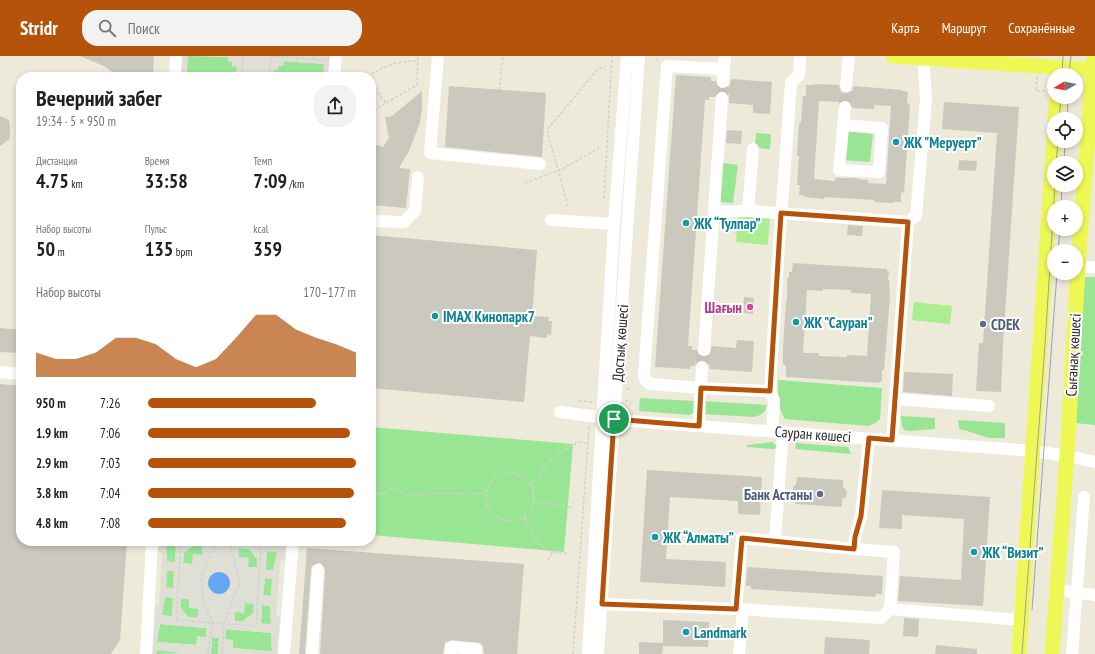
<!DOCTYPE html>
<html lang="ru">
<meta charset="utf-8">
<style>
:root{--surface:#fff;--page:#f2f2f2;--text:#202124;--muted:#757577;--accent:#b45309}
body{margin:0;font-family:"PT Sans Narrow",sans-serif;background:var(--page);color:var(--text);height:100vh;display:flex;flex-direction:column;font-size:15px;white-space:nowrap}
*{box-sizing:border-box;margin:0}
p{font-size:13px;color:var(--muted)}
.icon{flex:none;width:22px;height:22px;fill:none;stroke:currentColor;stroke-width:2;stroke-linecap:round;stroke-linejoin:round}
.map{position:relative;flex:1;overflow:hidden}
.drawer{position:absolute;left:16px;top:16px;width:360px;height:474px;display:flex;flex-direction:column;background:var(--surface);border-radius:16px;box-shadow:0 2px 6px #0003}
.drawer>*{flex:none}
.needle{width:26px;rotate:260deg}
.buttons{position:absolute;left:1047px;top:12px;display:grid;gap:8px}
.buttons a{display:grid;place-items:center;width:36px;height:36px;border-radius:50%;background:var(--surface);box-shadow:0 2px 6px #0003;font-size:20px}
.pin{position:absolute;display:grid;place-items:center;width:34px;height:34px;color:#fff;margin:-17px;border:2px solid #fff;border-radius:50%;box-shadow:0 1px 4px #0007}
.round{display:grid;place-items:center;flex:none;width:42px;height:42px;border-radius:16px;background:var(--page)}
.summary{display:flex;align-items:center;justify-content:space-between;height:68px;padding:0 20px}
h1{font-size:22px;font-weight:600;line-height:30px}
.stats{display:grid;grid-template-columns:repeat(3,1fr);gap:6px;height:68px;padding:4px 20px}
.stats div{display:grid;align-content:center}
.stats b{font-size:20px;font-weight:600}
.stats small{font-size:11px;font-weight:400}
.stats p{font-size:11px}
.chart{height:112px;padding:8px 20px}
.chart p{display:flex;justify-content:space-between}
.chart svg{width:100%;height:72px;margin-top:4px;fill:var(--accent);opacity:.7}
ul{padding:0 20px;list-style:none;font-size:13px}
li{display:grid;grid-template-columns:64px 48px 1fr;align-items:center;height:30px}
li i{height:10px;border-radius:5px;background:var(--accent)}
header{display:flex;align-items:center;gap:24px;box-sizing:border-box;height:56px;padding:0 20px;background:var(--accent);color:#fff}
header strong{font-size:19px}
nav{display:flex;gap:22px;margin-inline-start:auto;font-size:14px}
.search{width:280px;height:36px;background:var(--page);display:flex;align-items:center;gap:10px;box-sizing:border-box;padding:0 14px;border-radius:16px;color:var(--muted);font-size:15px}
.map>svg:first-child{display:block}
</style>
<header>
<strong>Stridr</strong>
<div class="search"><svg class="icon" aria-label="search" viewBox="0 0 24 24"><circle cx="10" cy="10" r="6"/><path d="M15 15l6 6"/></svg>Поиск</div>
<nav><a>Карта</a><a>Маршрут</a><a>Сохранённые</a></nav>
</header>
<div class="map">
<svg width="1095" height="598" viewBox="0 0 1095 598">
<rect width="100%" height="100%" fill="#edeada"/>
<g fill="#98e694">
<polygon points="188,0 228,1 237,11 236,21 186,17"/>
<polygon points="283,5 324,8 323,21 273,21 274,14"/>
<polygon points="846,75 873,78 870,106 843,104"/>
<polygon points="756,77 771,78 770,93 755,92"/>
<polygon points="723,107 738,109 733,147 719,146"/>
<polygon points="1085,221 1095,221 1095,369 1075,367"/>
<path d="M778 324 882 332 880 363 874 368 868 370 785 363C777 350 778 338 778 324Z"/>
<polygon points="640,342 695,345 694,356 690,359 639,355"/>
<path d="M703 345 767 349C765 357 762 359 754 361L702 358Z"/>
<polygon points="901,360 935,362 935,373 909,375 904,374 902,370"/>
<polygon points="958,364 1005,367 1005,382 989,382 967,375 959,373"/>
<polygon points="371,371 573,388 564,496 371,479"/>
<polygon points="772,386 776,389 776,392 773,393 747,391 747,389"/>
<polygon points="796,387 848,391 851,398 795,393"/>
<polygon points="166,487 176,488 175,506 167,506"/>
<polygon points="194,489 203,490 202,499 192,508 183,507 184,497"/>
<polygon points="239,492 249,493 257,503 257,511 248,511 239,501"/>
<polygon points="267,495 277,496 273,514 265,514"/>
<polygon points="167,514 174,515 173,532 166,532"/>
<polygon points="265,522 272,523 271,540 263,539"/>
<polygon points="165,541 173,542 172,560 161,560"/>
<polygon points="181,542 189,543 199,553 198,561 188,561 180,551"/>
<polygon points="245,547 254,548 253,557 243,565 234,565 235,556"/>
<polygon points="262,549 270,550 271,569 261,568"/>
<polygon points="160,568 206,572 206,581 197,589 157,586"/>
<polygon points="226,573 271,577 272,596 233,592 225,583"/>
<polygon points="212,581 219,582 218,598 211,598"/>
<polygon points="157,594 187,597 156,598"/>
</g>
<g fill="#aaee8f">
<polygon points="738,157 770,160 768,189 736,186"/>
<polygon points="914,246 952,250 950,268 912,264"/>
</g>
<g fill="#e0dfd6" fill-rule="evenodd">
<polygon points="182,0 188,0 187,17 236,21 237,11 232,10 232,6 228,5 228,1 217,0 330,0 328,21 323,21 324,8 284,5 283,10 279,10 278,14 274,14 273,21 181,21"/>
<path d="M158 485H253L278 487 279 485H287L285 503 280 506 276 558 280 561 277 598H218L219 582 212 581 211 598H187L157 594 156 598H153L155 550 159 549 162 498 158 496ZM166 487 176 488 175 506 167 505ZM194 489 202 490V499L193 498 192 508 183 507 184 497ZM239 492 249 493 257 503V511H248L249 502 239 501ZM267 495 277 496 273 514H266ZM167 515H174L173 532 166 531ZM217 515 224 517 227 519 216 538 210 535 207 525 211 518ZM265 522 272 523 271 540 263 539ZM165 541 173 542 172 560 162 559ZM181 543H189V552L198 553V561H188L180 551ZM245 547 254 548 253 557 243 565H235V556L244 557ZM262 549 270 550 271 568 261 567ZM160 568 206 572V581L197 580 196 589 157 586ZM226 573 271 577 272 595 233 592V584L225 583Z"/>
</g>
<circle fill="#67a6f4" cx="219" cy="527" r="11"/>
<g fill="#cbc9bd" fill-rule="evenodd">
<polygon points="80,0 154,0 153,21 118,21 106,11"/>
<polygon points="676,19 711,21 711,25 716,25 718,32 723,33 729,31 731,23 772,26 770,58 753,57 753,49 729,47 729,38 723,35 718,35 715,41 709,41 709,44 705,44 688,290 692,290 692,294 697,294 700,300 704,301 710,298 712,290 736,292 737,284 754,285 752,316 710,313 709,307 706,305 702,304 696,306 695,310 691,310 690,313 655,311"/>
<path d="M813 28 839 29 841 36 846 37 852 35 854 30 902 34V35L908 36 907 47 910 48 904 137 901 136V146H893V147L874 146V144L824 141V143L805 141V140L799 139 800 129H797L799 100H797L799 67H801L803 40H806V29H813ZM842 44 850 45 852 52 874 53V49L891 50 886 128 868 127V124L857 123V122H835V125L814 123 819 45 839 46Z"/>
<polygon points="449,30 546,37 542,101 445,91"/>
<polygon points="422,35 422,52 420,67 409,95 399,112 410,113 406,152 371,149 371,87 383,91 389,82 385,61 392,60"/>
<polygon points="944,46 1019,51 1003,288 1001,336 976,335 979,287 983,287 997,77 942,73"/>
<polygon points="0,60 9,64 10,71 10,83 0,90"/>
<polygon points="727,74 742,75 741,88 726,87"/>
<polygon points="959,104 977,105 976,115 958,114"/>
<polygon points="848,169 863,170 862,180 847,179"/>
<polygon points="371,179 537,194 532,260 549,261 548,265 552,265 551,279 547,278 547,282 530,280 524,346 371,332"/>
<path d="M793 207 887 213V215H889L888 224H889L890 241 884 314H882V325H880V327L786 321V309H783V292L786 246H787V222H789V216H792ZM823 233 851 234V237L871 238 867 300 847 299V301L819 300V297H803L807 234 823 235Z"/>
<polygon points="744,241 754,242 753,258 743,257"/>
<polygon points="0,272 21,274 19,297 0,296"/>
<polygon points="904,316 953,318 952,340 903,336"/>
<polygon points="0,328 21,330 21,485 127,485 120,584 111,598 0,598"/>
<polygon points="647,414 762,421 760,459 738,458 738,445 670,441 666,503 726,506 725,531 640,526"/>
<polygon points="797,421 843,424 843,431 847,435 846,441 842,443 842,451 795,448 796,440 793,436 793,431 796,428"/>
<polygon points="882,434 990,441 983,550 898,545 900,520 961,524 964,463 902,459 902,473 879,472"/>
<polygon points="307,492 524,508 517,598 484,598 483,590 480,587 452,584 445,587 443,598 320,598 325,515 322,508 318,507 312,510 311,513 305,598 299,598"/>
<polygon points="747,511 883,520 882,538 876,538 875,541 751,533 751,530 746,530"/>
<polygon points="904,562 919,563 918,581 903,580"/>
<polygon points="663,564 709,566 708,591 663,590 662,598 639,598 639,586 663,587"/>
<polygon points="825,581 870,584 869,598 824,598"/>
<polygon points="936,589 977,593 977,598 935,598"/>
</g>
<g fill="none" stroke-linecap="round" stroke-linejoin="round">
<g stroke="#c6c3b7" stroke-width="12" stroke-dasharray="12 6" stroke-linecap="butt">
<polyline points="722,42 723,26"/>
<polyline points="845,51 846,30"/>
<polyline points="702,311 704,294"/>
</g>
<g stroke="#d0d0d0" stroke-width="1.5" stroke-dasharray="3 2" stroke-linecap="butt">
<polyline points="271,0 314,3 314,0"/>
<polyline points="314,3 326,4"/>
<polyline points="657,5 658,0"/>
<polyline points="186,21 191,21"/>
<polyline points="241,21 243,0"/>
<polyline points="269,21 271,0"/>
<path d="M367 21C383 10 398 5 417 5"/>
<polyline points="1037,21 1036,35 1046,35"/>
<polyline points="371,31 373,30 386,47"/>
<polyline points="499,34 503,0"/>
<polyline points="371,59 379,51 417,29 418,0"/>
<polyline points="525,127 562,113 599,92"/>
<polyline points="604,142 612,0"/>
<polyline points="568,150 547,74 597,14 606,10"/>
<polyline points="627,333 632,333"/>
<polyline points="625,344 631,347"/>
<polyline points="579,345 593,346"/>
<circle cx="510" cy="441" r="24"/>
<polyline points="530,428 539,421 545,410 557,399 578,386 588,387"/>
<polyline points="371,437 384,438 393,431 408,440 434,437 486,438"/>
<polyline points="533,445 573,452"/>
<path d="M524 461C532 477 534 489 553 496"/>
<polyline points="181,485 176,564 256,570 261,488"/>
<polyline points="220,485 282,490"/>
<polyline points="548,504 553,496 569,498"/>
<polyline points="208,598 212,567 203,545 201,521 217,485"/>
<polyline points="222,598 224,568 240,526 229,485"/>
<polyline points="573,598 589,371"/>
</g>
<g stroke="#fff" stroke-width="12">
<polyline points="438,0 430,97 540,108"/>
<polyline points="724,13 667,10 644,319 646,325 650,328 701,332 770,335"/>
<polyline points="175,21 176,0"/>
<polyline points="334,21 336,0"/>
<polyline points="723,26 725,0"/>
<polyline points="846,30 849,0"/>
<polyline points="843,69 882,72 879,116 839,114 845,51"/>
<polyline points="753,93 748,155 908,166 892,384"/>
<polyline points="714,156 748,155"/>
<polyline points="551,164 614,168"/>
<polyline points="371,165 404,166 415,155 418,121"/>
<polyline points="908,166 916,160 926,43 924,12 925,2"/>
<polyline points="1078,211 1095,211"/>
<polyline points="704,294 722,42"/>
<polyline points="0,316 21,318"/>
<polyline points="895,343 989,350"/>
<polyline points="560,356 630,365 1034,395 1067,400 1095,406"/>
<polyline points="699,370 700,339 702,311"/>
<polyline points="772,375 774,344 770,335 778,204 791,27 799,19 800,0"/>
<polyline points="869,383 861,460 855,481 854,493 894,496 890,553"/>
<polyline points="775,484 783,376"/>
<polyline points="1056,534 1095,539"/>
<polyline points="602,548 736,553 881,562 890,553 1022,564"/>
<polyline points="736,553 742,482 854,493"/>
<polyline points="146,598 152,485"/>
<polyline points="284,598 293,485"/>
<polyline points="312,598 318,514"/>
<polyline points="450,598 451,591 476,593 476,598"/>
<polyline points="588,598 614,168 627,0"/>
<polyline points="598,598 639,0"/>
<polyline points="739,598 743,553"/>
<polyline points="1072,598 1084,441"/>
</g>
<g stroke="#eef854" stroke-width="15">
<polyline points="893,0 1095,14"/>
<polyline points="1055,63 1057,41"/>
<polyline points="1019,598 1054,82"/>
<polyline points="1052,598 1067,400 1078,211 1094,0"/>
</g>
<g stroke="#a09db5" stroke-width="1">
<polyline points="1062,19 1063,0"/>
<polyline points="1069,19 1071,0"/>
<polyline points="1059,63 1061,41"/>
<polyline points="1067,63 1068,41"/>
<polyline points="1056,107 1058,85"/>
<polyline points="1064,107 1065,85"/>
<polyline points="1061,151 1062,129"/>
<polyline points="1058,195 1060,173"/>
<polyline points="1032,554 1057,217"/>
<polyline points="1022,598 1045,289 1055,129"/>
</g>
</g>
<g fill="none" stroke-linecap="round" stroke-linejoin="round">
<g stroke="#fff" stroke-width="8">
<polygon id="route" points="781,157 908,166 892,384 869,382 861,460 855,481 854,493 742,482 736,553 602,548 614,363 699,370 701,332 770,335"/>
</g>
<use href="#route" stroke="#b45309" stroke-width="5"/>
</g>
<g fill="#0f9aa8" stroke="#fff" stroke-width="1.5">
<circle cx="896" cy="86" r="4"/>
<circle cx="686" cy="167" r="4"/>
<circle cx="435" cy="260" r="4"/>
<circle cx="796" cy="266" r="4"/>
<circle cx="655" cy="481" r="4"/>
<circle cx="974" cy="496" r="4"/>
<circle cx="686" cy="576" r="4"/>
</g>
<circle fill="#d1479c" stroke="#fff" stroke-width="1.5" cx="750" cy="251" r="4"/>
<g fill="#5c6f8a" stroke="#fff" stroke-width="1.5">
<circle cx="983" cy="268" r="4"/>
<circle cx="820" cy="438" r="4"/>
</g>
<g text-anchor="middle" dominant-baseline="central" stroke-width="4" stroke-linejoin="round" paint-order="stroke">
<g font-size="15" font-weight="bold" fill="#0d838f" stroke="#fff" text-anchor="start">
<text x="904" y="86">ЖК "Меруерт"</text>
<text x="694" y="167">ЖК “Тулпар”</text>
<text x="443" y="260">IMAX Кинопарк7</text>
<text x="804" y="266">ЖК "Сауран"</text>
<text x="663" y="481">ЖК “Алматы”</text>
<text x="982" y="496">ЖК “Визит”</text>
<text x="694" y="576">Landmark</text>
</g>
<g font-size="15" font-weight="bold" fill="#b23c85" stroke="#fff" text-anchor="end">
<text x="742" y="251">Шағын</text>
</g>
<g font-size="15" font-weight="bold" fill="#4e5e75" stroke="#fff" text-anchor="start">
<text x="991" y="268">CDEK</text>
<text x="812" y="438" text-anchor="end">Банк Астаны</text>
</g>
<g font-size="15" fill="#292929" stroke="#fff">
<text transform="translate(620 287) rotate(-86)">Достық көшесі</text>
<text transform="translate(1073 299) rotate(-87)">Сығанақ көшесі</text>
<text transform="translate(813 378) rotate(4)">Сауран көшесі</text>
</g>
</g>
</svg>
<div class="buttons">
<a><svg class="needle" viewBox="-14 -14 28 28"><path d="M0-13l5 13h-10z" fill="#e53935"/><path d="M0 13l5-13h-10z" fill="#757577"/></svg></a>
<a><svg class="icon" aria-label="locate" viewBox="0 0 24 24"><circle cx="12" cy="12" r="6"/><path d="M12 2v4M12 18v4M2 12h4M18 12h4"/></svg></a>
<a><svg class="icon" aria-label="layers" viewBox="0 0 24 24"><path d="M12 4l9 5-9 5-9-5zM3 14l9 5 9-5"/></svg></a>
<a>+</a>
<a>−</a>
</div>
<div class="pin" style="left:614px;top:363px;background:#1e9e55"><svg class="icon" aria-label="arrive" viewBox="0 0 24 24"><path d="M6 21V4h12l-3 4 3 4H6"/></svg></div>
<section class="drawer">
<div class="summary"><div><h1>Вечерний забег</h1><p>19:34 · 5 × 950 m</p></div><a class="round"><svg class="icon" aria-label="share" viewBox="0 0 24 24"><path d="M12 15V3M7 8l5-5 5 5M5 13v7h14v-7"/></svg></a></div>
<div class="stats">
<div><p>Дистанция</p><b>4.75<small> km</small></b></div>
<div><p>Время</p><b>33:58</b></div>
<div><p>Темп</p><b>7:09<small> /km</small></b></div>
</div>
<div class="stats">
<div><p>Набор высоты</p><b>50<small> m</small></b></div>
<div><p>Пульс</p><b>135<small> bpm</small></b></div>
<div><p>kcal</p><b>359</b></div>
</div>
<div class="chart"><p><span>Набор высоты</span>170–177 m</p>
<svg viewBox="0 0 160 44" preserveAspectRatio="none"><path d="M0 44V29L10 33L20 33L30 29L40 20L50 20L60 24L70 33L80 38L90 33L100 20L110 6L120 6L130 15L140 20L150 24L160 29V44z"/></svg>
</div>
<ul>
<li><b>950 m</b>7:26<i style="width:81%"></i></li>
<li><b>1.9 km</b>7:06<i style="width:97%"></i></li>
<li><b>2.9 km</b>7:03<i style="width:100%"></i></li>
<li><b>3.8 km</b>7:04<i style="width:99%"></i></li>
<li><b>4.8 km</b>7:08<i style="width:95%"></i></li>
</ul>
</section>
</div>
